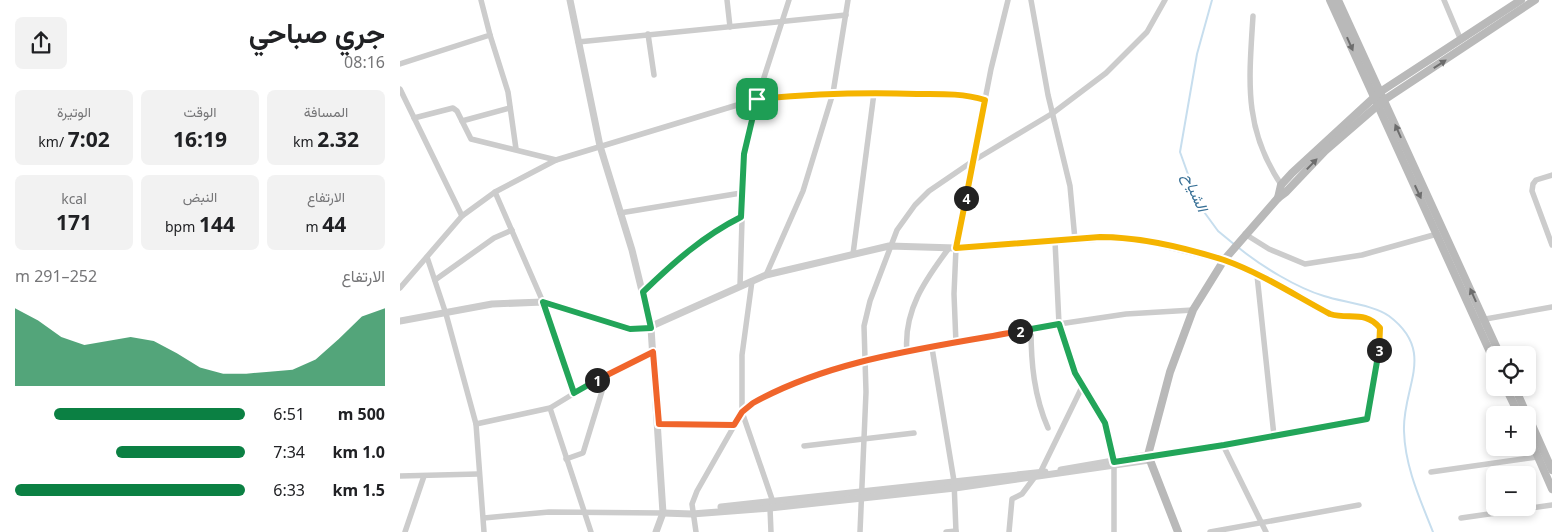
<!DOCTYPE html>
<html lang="ar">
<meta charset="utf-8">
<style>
:root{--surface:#fff;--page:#f2f2f2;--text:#202124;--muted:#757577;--accent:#0b8043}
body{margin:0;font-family:"Noto Sans",Vazirmatn,sans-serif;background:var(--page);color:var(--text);direction:rtl;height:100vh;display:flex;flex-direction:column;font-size:19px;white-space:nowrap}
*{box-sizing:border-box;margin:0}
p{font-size:16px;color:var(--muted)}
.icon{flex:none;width:28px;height:28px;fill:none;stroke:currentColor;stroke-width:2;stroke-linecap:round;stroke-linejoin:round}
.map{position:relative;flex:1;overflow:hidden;direction:ltr}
.details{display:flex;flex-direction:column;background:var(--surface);width:400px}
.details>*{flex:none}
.buttons{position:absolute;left:1086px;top:346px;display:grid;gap:10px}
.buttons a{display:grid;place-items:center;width:50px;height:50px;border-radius:8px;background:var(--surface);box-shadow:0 2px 8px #0003;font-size:25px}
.pin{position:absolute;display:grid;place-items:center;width:42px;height:42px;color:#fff;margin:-21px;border-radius:10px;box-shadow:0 2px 8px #0006}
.km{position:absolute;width:25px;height:25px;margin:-12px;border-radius:50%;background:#222;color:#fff;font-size:14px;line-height:25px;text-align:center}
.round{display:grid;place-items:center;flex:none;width:52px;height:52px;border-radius:8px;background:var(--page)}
.overview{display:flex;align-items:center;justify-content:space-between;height:85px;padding:0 15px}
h1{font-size:28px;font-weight:700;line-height:38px}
.stats{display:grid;grid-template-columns:repeat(3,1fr);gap:8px;height:85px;padding:5px 15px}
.stats div{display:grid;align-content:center;border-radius:8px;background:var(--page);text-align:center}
.stats b{font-size:21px;font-weight:700}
.stats small{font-size:14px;font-weight:400}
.stats p{font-size:14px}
.chart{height:140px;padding:10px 15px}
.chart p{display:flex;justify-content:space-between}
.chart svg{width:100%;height:90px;margin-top:5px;fill:var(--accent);opacity:.7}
ul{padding:0 15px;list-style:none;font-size:16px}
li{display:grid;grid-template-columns:80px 60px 1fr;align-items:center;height:38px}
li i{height:12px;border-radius:6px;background:var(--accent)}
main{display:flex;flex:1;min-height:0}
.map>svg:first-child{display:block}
</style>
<main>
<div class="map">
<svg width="1152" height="532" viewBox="0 0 1152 532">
<rect width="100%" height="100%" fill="#fff"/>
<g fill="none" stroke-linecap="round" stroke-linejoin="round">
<g stroke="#c7deee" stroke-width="2">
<polyline points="812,0 797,54 780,152 799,205 818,231 835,245"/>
<path d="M839 248C861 266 897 288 924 296 942 302 974 305 989 316 1037 352 1002 387 1004 431 1005 467 1020 499 1033 532"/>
</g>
<g stroke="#ccc" stroke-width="5.5">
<polyline points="327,0 330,27"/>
<polyline points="631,0 648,95 670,186 675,240"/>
<polyline points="1044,0 1060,38"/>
<path d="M853 16C849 81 843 129 882 186"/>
<polyline points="248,34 254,75"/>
<polyline points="90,35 108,92 116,149"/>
<polyline points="178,42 446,15"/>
<polyline points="0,64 90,35 81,0"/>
<polyline points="0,89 62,216"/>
<polyline points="14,118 53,108 57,111 71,139 156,160"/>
<polyline points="62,121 110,108"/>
<polyline points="1152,175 1136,180 1133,184 1132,191 1152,245"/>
<polyline points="95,192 143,302 174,393"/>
<polyline points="220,213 341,193"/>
<polyline points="845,234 869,249 905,264 962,255 1037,234"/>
<polyline points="655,241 659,324 675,373 699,412 708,432 714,467 714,532"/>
<polyline points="453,254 474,93"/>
<polyline points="27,257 46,314 76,424 84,532"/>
<polyline points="366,275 403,191 433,93 448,0"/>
<polyline points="857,275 874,436"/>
<polyline points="35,280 94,238 112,230"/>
<polyline points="352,281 342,355 342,412 373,502"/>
<polyline points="340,286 344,154 357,99 389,0"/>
<polyline points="0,288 62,216 95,192 156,160 357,99 433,93 474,93 564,95 585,100"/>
<path d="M243 292C273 263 303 236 341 217"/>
<polyline points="1080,320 1152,307"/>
<path d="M631 329C631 363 634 396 648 428"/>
<polyline points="556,344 554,294 556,248 591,69 608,0"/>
<polyline points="532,348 554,481 556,532"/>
<path d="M507 353C503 311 525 280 549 248"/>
<polyline points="150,408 191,532"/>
<polyline points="76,424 150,408 183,388 253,353"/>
<polyline points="259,424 334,425"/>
<polyline points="823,445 866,532"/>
<polyline points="404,446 514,433"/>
<path d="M748 455 757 456 960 421 969 416 980 340C981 308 949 320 930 314L857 275 824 260"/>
<polyline points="166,459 183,453 207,375"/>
<polyline points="1031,472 1137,457"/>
<polyline points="640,473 682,387"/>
<polyline points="0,476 78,474"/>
<polyline points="370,508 371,532"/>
<polyline points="84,518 149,512 263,513"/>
<polyline points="1061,518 1152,505"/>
<polyline points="5,532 24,476"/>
<polyline points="296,532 292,504 297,491 342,412 367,395 401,381 466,361 659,324 726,314 793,310"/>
<polyline points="460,532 466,392 464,326 470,301 497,230 515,205 529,191 573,161 653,113 706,73 747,32 765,0"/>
<polyline points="546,532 556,531"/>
<polyline points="609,532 612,499 622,494 634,478"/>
<polyline points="810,532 959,505"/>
</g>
<g stroke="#ccc" stroke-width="7">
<polyline points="170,0 200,146 232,250 251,328 263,513 256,532"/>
<polyline points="0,321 92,304 143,302 230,329 245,329 366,275 489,246 556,248 718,237 755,243 824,260"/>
<polyline points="661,470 748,455"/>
<polyline points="321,507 645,472"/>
<polyline points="263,513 292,514 370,508 555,488 749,460"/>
</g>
<g stroke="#b9b9b9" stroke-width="8">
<polyline points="930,0 1095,363"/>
<polyline points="938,0 1100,355"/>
<polyline points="878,198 881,185 892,173 980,92 1121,0"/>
<polyline points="1106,388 1119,415"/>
<polyline points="1115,388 1127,415"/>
<polyline points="1128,416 1152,470"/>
<polyline points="1128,434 1152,489"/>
<polyline points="778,532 748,455 770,372 793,310 824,260 878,198 886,192 925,151 984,100 1135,0"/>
</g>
</g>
<defs><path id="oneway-solid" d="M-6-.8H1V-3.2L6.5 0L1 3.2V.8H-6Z" transform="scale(1.25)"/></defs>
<g fill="#6d6d6d">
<use href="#oneway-solid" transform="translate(950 44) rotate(66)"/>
<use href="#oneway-solid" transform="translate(1040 64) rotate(-33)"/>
<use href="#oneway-solid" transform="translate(998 131) rotate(-114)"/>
<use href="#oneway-solid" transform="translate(912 164) rotate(-46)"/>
<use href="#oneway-solid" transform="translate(1018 192) rotate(65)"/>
<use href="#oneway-solid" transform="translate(1073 295) rotate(-114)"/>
</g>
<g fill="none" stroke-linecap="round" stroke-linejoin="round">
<g stroke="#fff" stroke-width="10">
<path id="split-1" d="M197 380 174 393 143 302 230 329 251 328 243 292C273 263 303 236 341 217L344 154 357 99"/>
</g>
<g stroke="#fff" stroke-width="10">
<path id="split-2" d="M197 380 253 352 259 424 334 425 342 412 353 403C434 358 530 348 620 331"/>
</g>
<g stroke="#fff" stroke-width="10">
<polyline id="split-3" points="620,331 659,324 675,373 705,423 714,462 824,445 967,419 979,350"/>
</g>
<g stroke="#fff" stroke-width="10">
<path id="split-4" d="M566 198 556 248 700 237C739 237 786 248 824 260 861 273 896 296 930 314 949 320 965 310 980 328L979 350"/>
</g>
<g stroke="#fff" stroke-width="10">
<path id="split-5" d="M357 99C410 94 463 92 517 94 540 94 562 93 585 100L566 198"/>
</g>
<use href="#split-1" stroke="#22a559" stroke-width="6"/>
<use href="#split-2" stroke="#f0652b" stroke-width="6"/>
<use href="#split-3" stroke="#22a559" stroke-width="6"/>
<use href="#split-4" stroke="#f5b400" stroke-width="6"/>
<use href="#split-5" stroke="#f5b400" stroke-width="6"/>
</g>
<g text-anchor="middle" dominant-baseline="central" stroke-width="5" stroke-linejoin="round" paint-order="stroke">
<g font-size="15" font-style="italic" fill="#387096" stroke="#fff">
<text transform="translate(796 192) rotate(66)">الشياح</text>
</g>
</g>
</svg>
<div class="buttons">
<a><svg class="icon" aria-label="locate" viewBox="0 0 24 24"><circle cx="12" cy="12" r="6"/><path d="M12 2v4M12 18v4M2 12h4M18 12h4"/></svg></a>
<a>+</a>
<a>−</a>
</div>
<div class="pin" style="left:357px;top:99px;background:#1e9e55"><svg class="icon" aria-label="arrive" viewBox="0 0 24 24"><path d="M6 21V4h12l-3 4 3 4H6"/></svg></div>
<b class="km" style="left:197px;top:380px">1</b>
<b class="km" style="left:620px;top:331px">2</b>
<b class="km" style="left:979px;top:350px">3</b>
<b class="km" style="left:566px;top:198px">4</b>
</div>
<section class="details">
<div class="overview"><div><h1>جري صباحي</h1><p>08:16</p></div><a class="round"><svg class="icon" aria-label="share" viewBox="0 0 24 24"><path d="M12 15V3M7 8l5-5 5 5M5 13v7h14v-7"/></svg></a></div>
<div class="stats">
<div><p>المسافة</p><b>2.32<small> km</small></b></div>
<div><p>الوقت</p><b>16:19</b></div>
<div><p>الوتيرة</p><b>7:02<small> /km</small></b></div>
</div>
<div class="stats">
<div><p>الارتفاع</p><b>44<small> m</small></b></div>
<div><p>النبض</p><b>144<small> bpm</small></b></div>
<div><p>kcal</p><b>171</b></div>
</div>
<div class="chart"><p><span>الارتفاع</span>252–291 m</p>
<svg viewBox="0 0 160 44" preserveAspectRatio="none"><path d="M0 44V6L10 12L20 20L30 24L40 22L50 20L60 22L70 28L80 35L90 38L100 38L110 37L120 36L130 31L140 21L150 10L160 6V44z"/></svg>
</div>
<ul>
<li><b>500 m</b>6:51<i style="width:83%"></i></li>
<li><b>1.0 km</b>7:34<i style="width:56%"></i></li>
<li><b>1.5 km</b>6:33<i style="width:100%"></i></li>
</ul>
</section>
</main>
